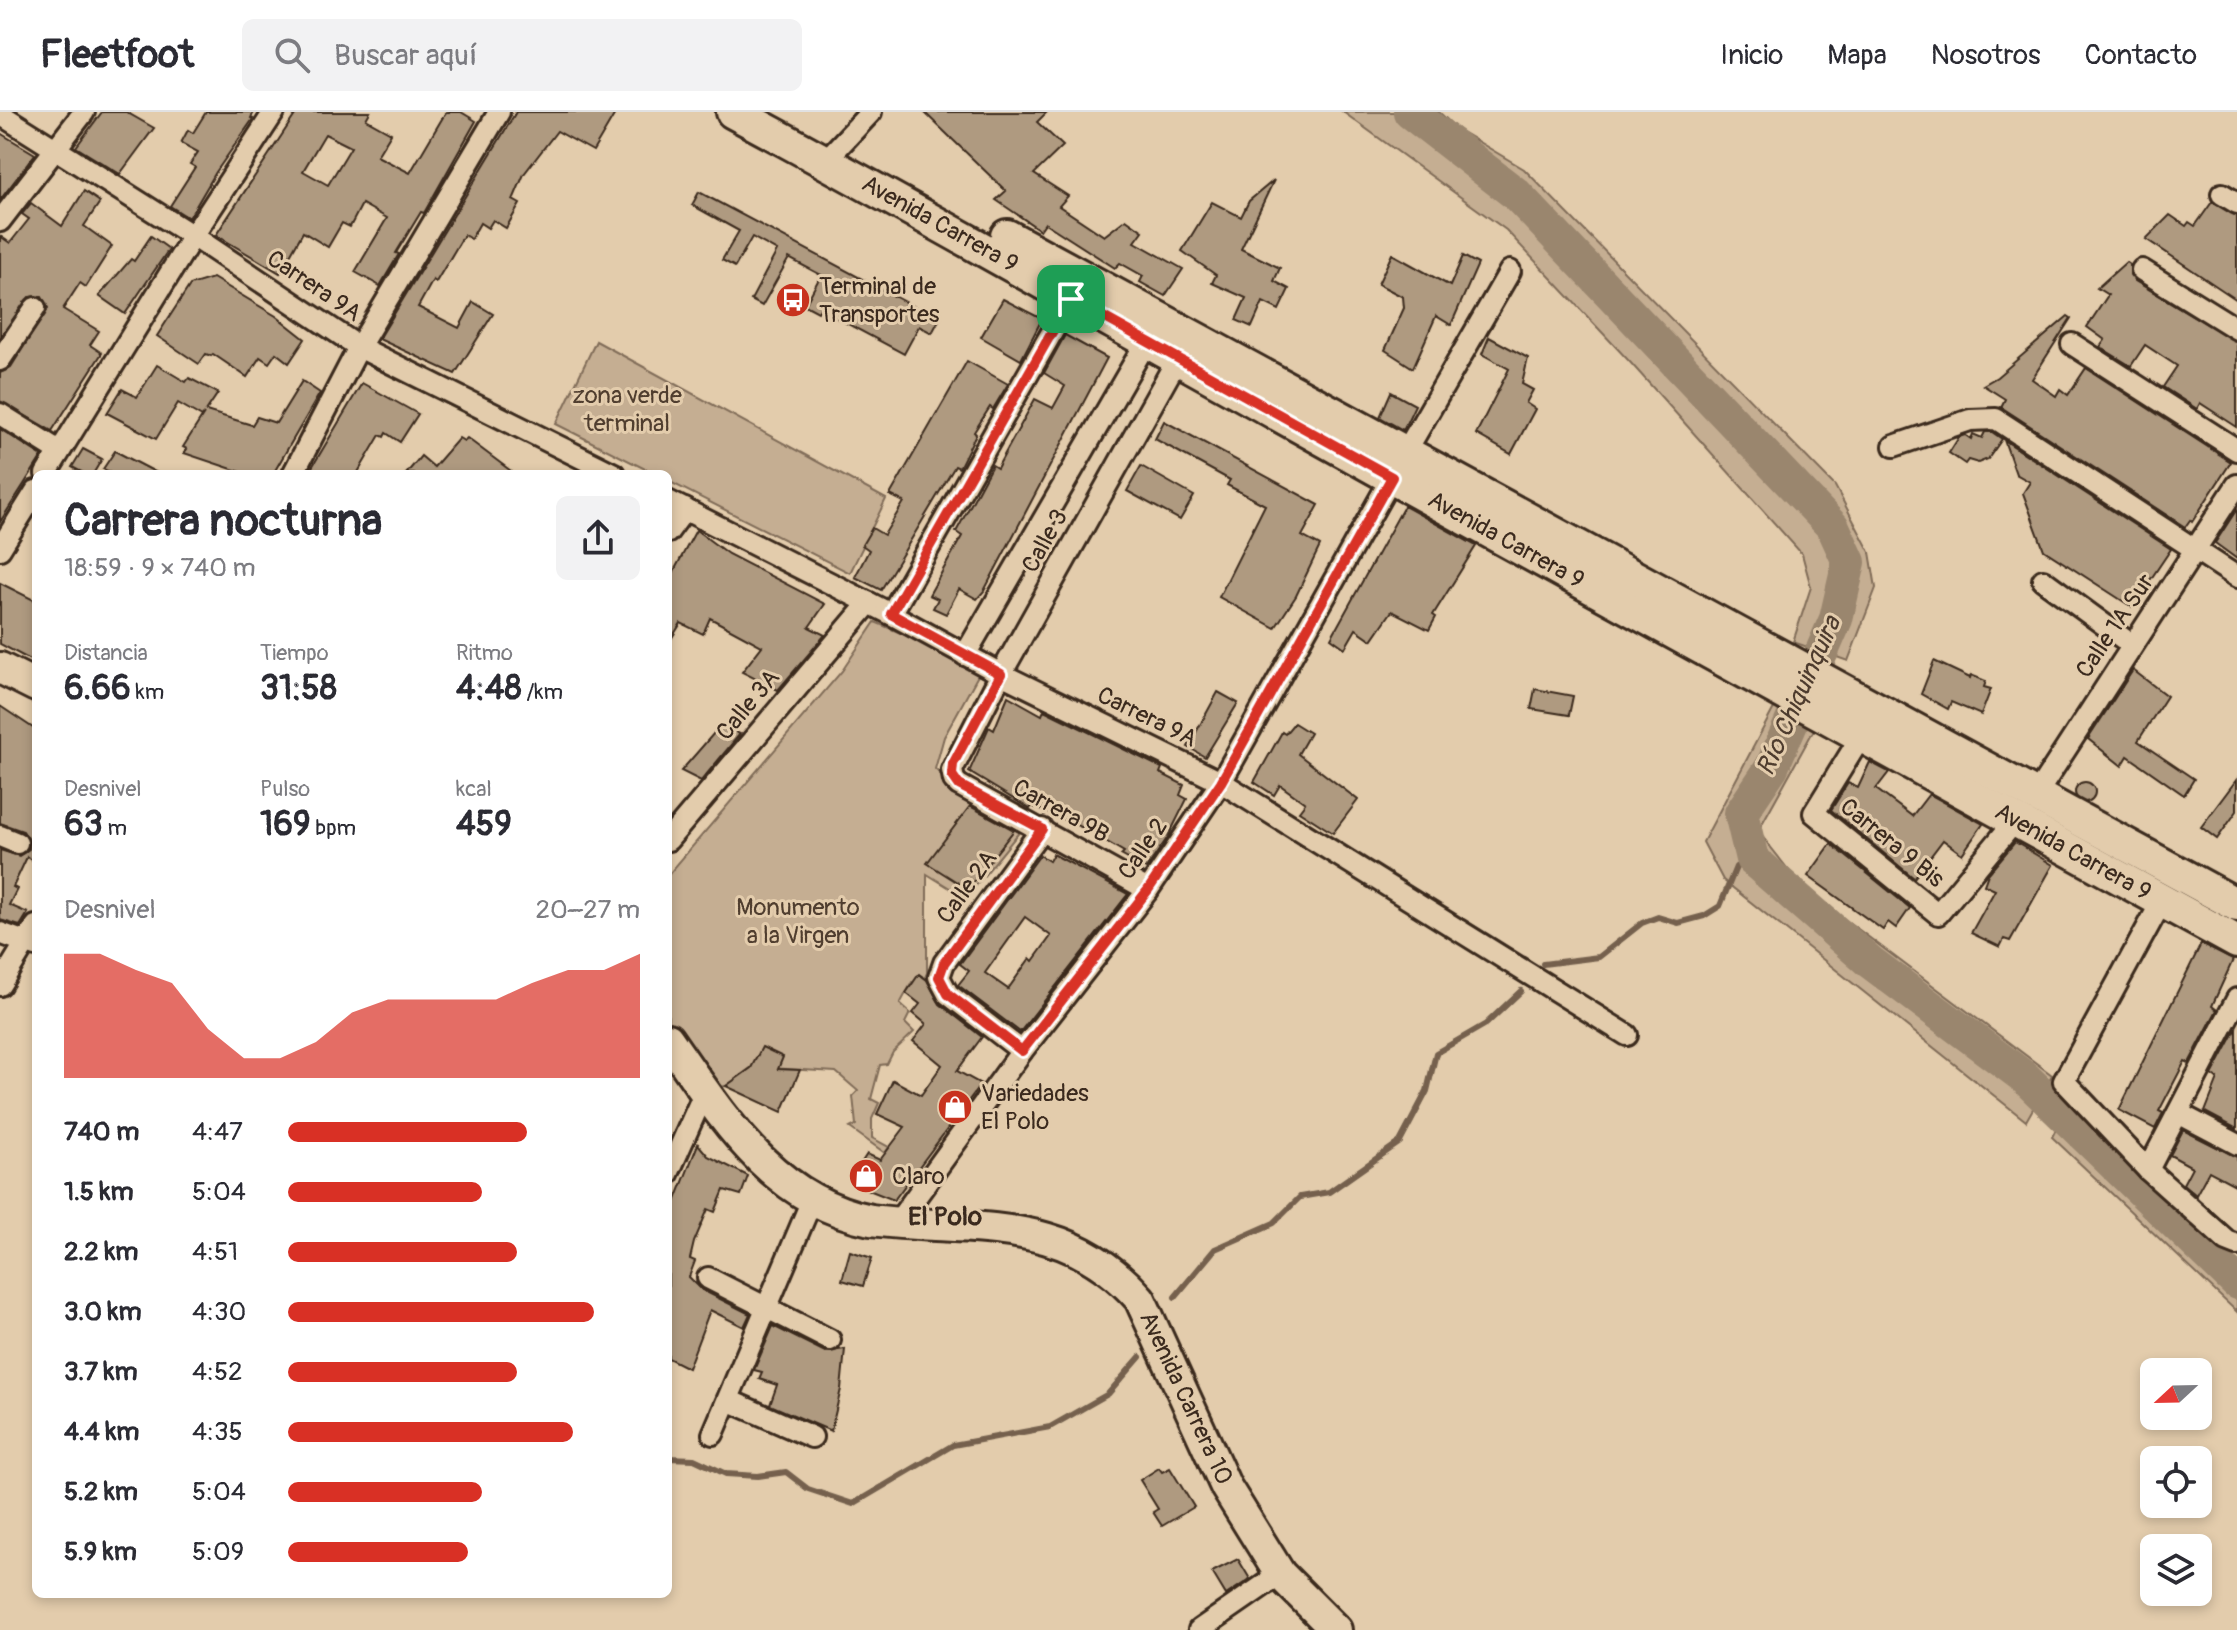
<!DOCTYPE html>
<html lang="es">
<meta charset="utf-8">
<style>
:root{--surface:#fff;--page:#f2f2f3;--text:#2b2b33;--muted:#7c7c81;--line:#e1e1e2;--accent:#d93025}
body{margin:0;font-family:Pangolin,sans-serif;background:var(--page);color:var(--text);height:100vh;display:flex;flex-direction:column;font-size:30px;white-space:nowrap}
*{box-sizing:border-box;margin:0}
p{font-size:26px;color:var(--muted)}
.icon{flex:none;width:44px;height:44px;fill:none;stroke:currentColor;stroke-width:2;stroke-linecap:round;stroke-linejoin:round}
.map{position:relative;flex:1;overflow:hidden}
.drawer{position:absolute;left:32px;top:358px;width:640px;height:1128px;display:flex;flex-direction:column;background:var(--surface);border-radius:12px;box-shadow:0 4px 12px #0003}
.drawer>*{flex:none}
.needle{width:52px;rotate:248deg}
.fabs{position:absolute;left:2140px;top:1246px;display:grid;gap:16px}
.fabs a{display:grid;place-items:center;width:72px;height:72px;border-radius:12px;background:var(--surface);box-shadow:0 4px 12px #0003;font-size:40px}
.pin{position:absolute;display:grid;place-items:center;width:68px;height:68px;color:#fff;margin:-34px;border-radius:16px;box-shadow:0 4px 12px #0006}
.round{display:grid;place-items:center;flex:none;width:84px;height:84px;border-radius:12px;background:var(--page)}
.headline{display:flex;align-items:center;justify-content:space-between;height:136px;padding:0 32px}
h1{font-size:44px;font-weight:700;line-height:60px}
.stats{display:grid;grid-template-columns:repeat(3,1fr);gap:12px;height:136px;padding:8px 32px}
.stats div{display:grid;align-content:center}
.stats b{font-size:34px;font-weight:700}
.stats small{font-size:22px;font-weight:400}
.stats p{font-size:22px}
.chart{height:224px;padding:16px 32px}
.chart p{display:flex;justify-content:space-between}
.chart svg{width:100%;height:144px;margin-top:8px;fill:var(--accent);opacity:.7}
ul{padding:0 32px;list-style:none;font-size:26px}
li{display:grid;grid-template-columns:128px 96px 1fr;align-items:center;height:60px}
li i{height:20px;border-radius:10px;background:var(--accent)}
header{display:flex;align-items:center;gap:48px;box-sizing:border-box;height:112px;padding:0 40px;background:var(--surface);border-bottom:2px solid var(--line)}
header strong{font-size:38px}
nav{display:flex;gap:44px;margin-inline-start:auto;font-size:28px}
.search{width:560px;height:72px;background:var(--page);display:flex;align-items:center;gap:20px;box-sizing:border-box;padding:0 28px;border-radius:12px;color:var(--muted);font-size:30px}
.map>svg:first-child{display:block}
</style>
<header>
<strong>Fleetfoot</strong>
<div class="search"><svg class="icon" aria-label="search" viewBox="0 0 24 24"><circle cx="10" cy="10" r="6"/><path d="M15 15l6 6"/></svg>Buscar aquí</div>
<nav><a>Inicio</a><a>Mapa</a><a>Nosotros</a><a>Contacto</a></nav>
</header>
<div class="map">
<svg width="2237" height="1518" viewBox="0 0 2237 1518">
<rect width="100%" height="100%" fill="#e3ccac"/>
<filter id="ink" filterUnits="userSpaceOnUse"><feTurbulence type="fractalNoise" baseFrequency=".0125" numOctaves="2"/><feDisplacementMap in="SourceGraphic" scale="16" xChannelSelector="R" yChannelSelector="G"/><feConvolveMatrix kernelMatrix="1 2 1 2 8 2 1 2 1" color-interpolation-filters="sRGB"/></filter>
<g filter="url(#ink)">
<g fill="#c5ae92" stroke="#806c58" stroke-width="2">
<polygon points="1343,0 1439,0 1457,17 1524,57 1835,374 1870,440 1876,476 1848,549 1793,530 1811,475 1802,442 1629,249 1506,118"/>
<polygon points="596,229 886,387 850,461 668,369 668,362 655,362 556,312"/>
<polygon points="875,510 982,556 944,625 935,657 965,686 1021,718 966,786 927,762 927,861 922,872 912,870 900,892 910,901 905,911 914,920 893,940 887,952 880,953 871,987 879,991 872,1007 872,1026 889,1035 885,1041 850,1016 856,1013 853,984 858,979 836,960 752,955 726,974 715,976 668,908 668,763 842,559"/>
<polygon points="1775,594 1816,614 1758,719 1802,775 2052,963 2026,1009 1723,768 1703,730"/>
<polygon points="2069,990 2237,1151 2237,1200 2052,1025"/>
</g>
<g fill="none" stroke-linecap="round" stroke-linejoin="round">
<g stroke="#74614e" stroke-width="6">
<polyline points="1543,852 1599,845 1642,811 1658,805 1678,811 1704,804 1720,794 1736,755 1752,747"/>
<polyline points="1175,1185 1215,1137 1274,1111 1300,1085 1329,1080 1400,1030 1427,979 1436,941 1486,912 1521,879"/>
<polyline points="668,1346 694,1347 726,1362 758,1364 786,1360 808,1377 853,1392 953,1333 1050,1315 1108,1282 1140,1245"/>
</g>
<polyline stroke="#9a866e" stroke-width="34" points="1410,0 1516,82 1833,415 1849,450 1836,507 1772,655 1741,701 1752,747 1870,850 2024,965 2237,1171"/>
</g>
<g fill="#af9a80" stroke="#3b2a1e" stroke-width="2" fill-rule="evenodd">
<polygon points="102,0 126,0 154,16 120,62 76,35"/>
<polygon points="206,0 254,0 251,6 253,7 216,60 189,106 170,94 195,55 190,52 198,40 181,31 188,18 193,21"/>
<path d="M297 0H370L366 7 391 21 377 44 410 61 446 0H461L476 9 424 101 421 100 396 141 399 142 380 174 355 160 387 106 362 92 350 115 342 111 328 135 303 120 280 161 216 123ZM325 22 351 35 328 73 303 59Z"/>
<polygon points="516,0 616,0 593,39 557,19 524,62 513,88 520,92 506,116 493,108 488,116 480,111 471,127 464,123 436,170 433,168 418,195 459,216 473,190 493,202 455,262 379,227"/>
<polygon points="924,0 1047,0 1037,10 1063,34 1034,62 1068,84 1059,94 1104,124 1126,107 1143,119 1135,130 1183,157 1165,184 1140,170 1143,164 1120,151 1115,156 1045,111 1040,118 996,88 1006,79"/>
<polygon points="0,21 35,42 0,88"/>
<polygon points="1274,68 1241,137 1280,156 1274,169 1289,177 1279,198 1263,190 1252,215 1236,208 1246,186 1212,171 1216,163 1182,139 1212,90 1241,105 1249,89"/>
<polygon points="84,79 100,90 84,114 112,134 86,175 80,171 63,197 99,219 90,233 102,241 52,319 0,289 0,261 11,255 48,196 42,185 29,185 0,225 0,124 10,131 29,107 22,102 31,91 62,114"/>
<polygon points="699,80 939,208 932,221 919,214 904,242 820,197 818,200 805,193 821,163 789,146 762,194 751,188 777,139 752,125 735,155 722,148 739,119 692,93"/>
<polygon points="2212,90 2237,104 2237,188 2146,127 2170,103 2186,114 2189,110 2195,114"/>
<polygon points="151,124 169,137 125,202 99,184 131,147 134,149"/>
<polygon points="1392,142 1450,174 1463,144 1478,152 1451,213 1436,204 1413,256 1385,238 1404,196 1403,185 1378,172"/>
<polygon points="2126,150 2130,153 2130,163 2135,169 2237,230 2237,315 2200,291 2197,297 2163,275 2177,254 2145,233 2131,254 2100,235 2105,228 2087,215 2108,183 2097,176"/>
<polygon points="213,166 276,204 305,227 289,251 276,241 269,251 260,245 247,265 213,242 211,244 206,242 199,252 157,224 190,173"/>
<polygon points="1003,187 1042,207 1021,248 981,225"/>
<polygon points="2068,204 2071,206 2032,267 2056,284 2060,277 2068,283 2086,256 2231,350 2192,410 2190,408 2185,415 2001,295 2005,287 1983,273 1997,265"/>
<polygon points="1065,223 1107,246 984,479 977,487 959,477 946,502 933,496 938,487 929,483 962,424 956,420 992,353 997,356 1035,287 1053,296 1065,274 1044,261"/>
<polygon points="1489,225 1528,246 1522,272 1533,278 1526,291 1535,297 1511,342 1476,322 1509,257 1482,242"/>
<polygon points="967,249 1008,272 993,297 990,295 974,320 976,322 959,356 955,354 881,478 855,465 869,438 862,433 872,416 884,423 904,390 890,383"/>
<polygon points="157,253 186,270 189,266 218,281 206,299 252,313 257,305 276,311 302,269 320,281 273,362 247,362 184,341 187,337 183,335 204,302 202,305 178,291 156,327 107,301 122,277 137,285"/>
<polygon points="362,271 418,302 400,330 386,321 384,325 380,323 357,362 308,362"/>
<polygon points="1391,280 1415,293 1403,318 1380,305"/>
<polygon points="1164,309 1319,393 1302,424 1320,434 1296,484 1275,516 1219,485 1265,393 1227,373 1230,368 1155,327"/>
<polygon points="0,317 42,344 0,410"/>
<polygon points="1985,320 1992,320 2002,327 1988,347 1978,351 1968,348 1965,352 1949,341 1959,325 1965,323 1971,327 1973,322 1982,326"/>
<polygon points="459,326 464,329 467,326 515,362 406,362 421,344 434,355"/>
<polygon points="2004,328 2171,437 2132,495 2044,438 2023,381 2030,370 2016,362"/>
<polygon points="83,337 102,347 93,362 85,362 72,355"/>
<polygon points="115,339 159,362 114,362 103,357"/>
<polygon points="1141,354 1194,384 1180,408 1127,379"/>
<polygon points="1404,394 1476,434 1433,503 1436,505 1429,518 1392,499 1372,528 1356,517 1345,536 1331,526"/>
<polygon points="2237,397 2237,447 2215,431"/>
<polygon points="696,418 728,442 825,492 809,515 825,523 778,578 742,560 762,534 710,506 703,522 681,511 668,532 668,470"/>
<polygon points="0,471 36,489 36,551 0,532"/>
<polygon points="1934,549 1970,566 1971,563 1986,569 1984,575 1991,577 1981,603 1951,590 1948,597 1921,582"/>
<polygon points="2133,558 2167,584 2138,629 2194,667 2184,683 2128,644 2122,654 2088,627"/>
<polygon points="1535,577 1573,584 1569,603 1531,597"/>
<polygon points="1218,580 1238,591 1205,645 1188,635"/>
<polygon points="1008,584 1042,603 1044,598 1162,656 1160,661 1184,673 1180,683 1187,687 1168,725 1146,757 1121,743 1124,740 1081,715 1032,694 1030,697 969,660 989,615 994,618"/>
<polygon points="0,594 36,618 36,750 27,745 13,775 17,777 9,793 28,801 20,814 0,808 0,738 19,744 29,737 30,730 23,719 0,711"/>
<polygon points="1294,611 1310,621 1298,642 1358,688 1333,721 1299,699 1305,691 1280,673 1274,683 1254,670 1282,620 1285,622"/>
<polygon points="721,613 740,622 701,669 681,659"/>
<polygon points="1870,650 1889,660 1876,677 1912,704 1929,682 1983,712 1962,742 1943,728 1914,766 1831,698 1848,671 1858,676"/>
<polygon points="2237,667 2237,699 2217,727 2201,715"/>
<circle cx="2085" cy="680" r="10"/>
<polygon points="970,694 1014,718 968,777 927,751"/>
<polygon points="2015,730 2053,753 2010,829 2004,827 2000,835 1971,821 1995,778 1984,773 1988,762"/>
<polygon points="1831,732 1910,796 1896,816 1888,810 1883,818 1808,764"/>
<path d="M1053 742 1128 782 1020 920 958 873 969 859 960 852 1040 743 1049 749ZM1025 805 1051 824 1033 849 1030 846 1008 877 985 861Z"/>
<polygon points="2201,832 2233,848 2212,894 2217,898 2189,951 2185,949 2159,999 2163,1001 2155,1017 2119,998"/>
<polygon points="919,862 927,868 940,892 982,925 957,959 981,972 894,1088 861,1075 865,1067 854,1062 867,1042 880,1048 905,1015 877,1002 893,968 921,983 942,953 913,929 926,912 913,901 920,892 906,881"/>
<polygon points="2237,916 2237,1017 2205,1000 2218,967 2212,963"/>
<polygon points="762,935 783,945 778,957 800,958 782,1000 726,974 751,956"/>
<polygon points="2183,1018 2237,1045 2237,1074 2209,1059 2196,1083 2183,1072 2192,1055 2170,1043"/>
<polygon points="698,1032 708,1044 748,1064 741,1083 724,1078 715,1100 708,1097 694,1130 690,1147 695,1149 689,1165 702,1178 750,1202 744,1215 710,1198 688,1256 668,1246 668,1108"/>
<polygon points="850,1139 872,1146 863,1174 842,1168"/>
<polygon points="773,1214 825,1240 845,1237 841,1277 831,1319 770,1293 777,1273 759,1267 762,1260 754,1258"/>
<polygon points="1159,1356 1162,1360 1170,1356 1194,1395 1162,1414 1153,1400 1158,1397 1140,1368"/>
<polygon points="1238,1447 1250,1467 1226,1483 1212,1460"/>
</g>
<g fill="none" stroke-linecap="round" stroke-linejoin="round">
<g stroke="#3b2a1e" stroke-width="26">
<g id="minor">
<polyline points="0,2 193,124 359,235 614,362"/>
<polyline points="825,49 871,0"/>
<polyline points="2222,82 2237,91"/>
<polyline points="0,109 84,0"/>
<polyline points="2142,158 2237,217"/>
<polyline points="2072,232 2237,338"/>
<polyline points="0,248 35,196"/>
<polyline points="0,302 59,339"/>
<polyline points="1894,334 1970,308 1996,307 2237,465"/>
<polyline points="1405,341 1510,159"/>
<polyline points="46,362 193,124 274,0"/>
<polyline points="293,362 359,235 499,0"/>
<polyline points="668,389 891,502 1001,562 1221,670 1627,923"/>
<polyline points="668,420 685,397"/>
<polyline points="0,437 36,379"/>
<polyline points="2043,468 2132,533"/>
<polyline points="891,502 1071,187"/>
<polyline points="965,543 1147,229"/>
<polyline points="1862,623 1814,701 1938,802 2015,709"/>
<polyline points="2036,683 2237,373"/>
<polyline points="0,724 17,731"/>
<polyline points="668,728 869,491"/>
<polyline points="1148,778 959,673 954,668 952,658 1001,562 1182,239"/>
<polyline points="2162,789 2064,969 2148,1058 2227,1129 2237,1133"/>
<polyline points="0,821 36,834"/>
<polyline points="0,873 36,814"/>
<polyline points="1022,939 948,882 939,865 944,851 1042,717"/>
<polyline points="2178,1001 2237,1032"/>
<polyline points="2148,1058 2237,887"/>
<polyline points="668,1062 705,979"/>
<polyline points="897,1111 1022,939 1148,778 1221,670 1392,365"/>
<polyline points="708,1166 830,1228"/>
<polyline points="728,1288 812,1325"/>
<polyline points="713,1322 812,1088"/>
<polyline points="1199,1518 1280,1462"/>
</g>
</g>
<g stroke="#3b2a1e" stroke-width="36">
<g id="secondary">
<polyline points="0,556 36,574"/>
<path d="M668 927C722 1004 772 1089 871 1108 974 1121 1064 1100 1140 1187L1226 1375 1280 1462 1336 1518"/>
</g>
</g>
<g stroke="#3b2a1e" stroke-width="38">
<g id="primary">
<path d="M733 0C883 80 1030 164 1179 247 1530 444 1884 635 2237 830"/>
<polyline points="1007,124 2237,793"/>
</g>
</g>
<use href="#minor" stroke="#e3ccac" stroke-width="20"/>
<use href="#secondary" stroke="#e3ccac" stroke-width="30"/>
<use href="#primary" stroke="#e3ccac" stroke-width="32"/>
</g>
</g>
<g fill="none" stroke-linecap="round" stroke-linejoin="round" filter="url(#ink)">
<g stroke="#fff" stroke-width="16">
<polygon id="route" points="1071,187 1392,365 1221,670 1148,778 1022,939 948,882 939,865 944,851 1042,717 959,673 952,663 953,652 1001,562 891,502"/>
</g>
<use href="#route" stroke="#d93025" stroke-width="10"/>
</g>
<defs>
<g id="bus-disc" transform="scale(1.8)"><circle r="9.5" fill="#c8321e" stroke="#e3ccac"/><path d="M-5-6H5V4H4V6H2V4H-2V6H-4V4H-5ZM-3.5-4V0h7V-4ZM-3.5 1.2v1.5H-2V1.2ZM2 1.2v1.5H3.5V1.2Z" fill="#fff"/></g>
<g id="shop-disc" transform="scale(1.8)"><circle r="9.5" fill="#c8321e" stroke="#e3ccac"/><path d="M-5-2.5h2.3a2.7 3.5 0 0 1 5.4 0H5L5.5 6h-11ZM-1.5-2.5h3a1.5 2.3 0 0 0-3 0Z" fill="#fff"/></g>
</defs>
<g fill-rule="evenodd">
<use href="#bus-disc" x="793" y="188"/>
<use href="#shop-disc" x="955" y="995"/>
<use href="#shop-disc" x="866" y="1064"/>
</g>
<g text-anchor="middle" dominant-baseline="central" stroke-width="6" stroke-linejoin="round" paint-order="stroke">
<g font-size="24" fill="#3b2a1e" stroke="#e3ccac">
<text transform="translate(940 112) rotate(29)">Avenida Carrera 9</text>
<text transform="translate(314 174) rotate(34)">Carrera 9A</text>
<text transform="translate(1506 428) rotate(29)">Avenida Carrera 9</text>
<text transform="translate(1045 429) rotate(-61)">Calle 3</text>
<text transform="translate(2115 514) rotate(-56)">Calle 1A Sur</text>
<text transform="translate(748 593) rotate(-50)">Calle 3A</text>
<text transform="translate(1147 605) rotate(26)">Carrera 9A</text>
<text transform="translate(1061 699) rotate(29)">Carrera 9B</text>
<text transform="translate(1892 731) rotate(39)">Carrera 9 Bis</text>
<text transform="translate(1143 737) rotate(-56)">Calle 2</text>
<text transform="translate(2073 740) rotate(29)">Avenida Carrera 9</text>
<text transform="translate(967 775) rotate(-54)">Calle 2A</text>
<text transform="translate(1186 1286) rotate(65)">Avenida Carrera 10</text>
</g>
<g font-size="24" fill="#3b2a1e" stroke="#e3ccac" text-anchor="start">
<text x="819" y="174">Terminal de<tspan x="819" dy="28">Transportes</tspan></text>
<text x="981" y="981">Variedades<tspan x="981" dy="28">El Polo</tspan></text>
<text x="892" y="1064">Claro</text>
</g>
<g font-size="24" fill="#503e2f" stroke="#e3ccac">
<text x="627" y="283">zona verde<tspan x="627" dy="28">terminal</tspan></text>
<text x="798" y="795">Monumento<tspan x="798" dy="28">a la Virgen</tspan></text>
</g>
<g font-size="26" font-style="italic" fill="#4e3c2e" stroke="#e3ccac">
<text transform="translate(1799 584) rotate(-66)">Río Chiquinquira</text>
</g>
<g font-size="26" font-weight="bold" fill="#3b2a1e" stroke="#e3ccac">
<text x="945" y="1105">El Polo</text>
</g>
</g>
</svg>
<div class="fabs">
<a><svg class="needle" viewBox="-14 -14 28 28"><path d="M0-13l5 13h-10z" fill="#e53935"/><path d="M0 13l5-13h-10z" fill="#7c7c81"/></svg></a>
<a><svg class="icon" aria-label="locate" viewBox="0 0 24 24"><circle cx="12" cy="12" r="6"/><path d="M12 2v4M12 18v4M2 12h4M18 12h4"/></svg></a>
<a><svg class="icon" aria-label="layers" viewBox="0 0 24 24"><path d="M12 4l9 5-9 5-9-5zM3 14l9 5 9-5"/></svg></a>
</div>
<div class="pin" style="left:1071px;top:187px;background:#1e9e55"><svg class="icon" aria-label="arrive" viewBox="0 0 24 24"><path d="M6 21V4h12l-3 4 3 4H6"/></svg></div>
<section class="drawer">
<div class="headline"><div><h1>Carrera nocturna</h1><p>18:59 · 9 × 740 m</p></div><a class="round"><svg class="icon" aria-label="share" viewBox="0 0 24 24"><path d="M12 15V3M7 8l5-5 5 5M5 13v7h14v-7"/></svg></a></div>
<div class="stats">
<div><p>Distancia</p><b>6.66<small> km</small></b></div>
<div><p>Tiempo</p><b>31:58</b></div>
<div><p>Ritmo</p><b>4:48<small> /km</small></b></div>
</div>
<div class="stats">
<div><p>Desnivel</p><b>63<small> m</small></b></div>
<div><p>Pulso</p><b>169<small> bpm</small></b></div>
<div><p>kcal</p><b>459</b></div>
</div>
<div class="chart"><p><span>Desnivel</span>20–27 m</p>
<svg viewBox="0 0 160 44" preserveAspectRatio="none"><path d="M0 44V6L10 6L20 11L30 15L40 29L50 38L60 38L70 33L80 24L90 20L100 20L110 20L120 20L130 15L140 11L150 11L160 6V44z"/></svg>
</div>
<ul>
<li><b>740 m</b>4:47<i style="width:68%"></i></li>
<li><b>1.5 km</b>5:04<i style="width:55%"></i></li>
<li><b>2.2 km</b>4:51<i style="width:65%"></i></li>
<li><b>3.0 km</b>4:30<i style="width:87%"></i></li>
<li><b>3.7 km</b>4:52<i style="width:65%"></i></li>
<li><b>4.4 km</b>4:35<i style="width:81%"></i></li>
<li><b>5.2 km</b>5:04<i style="width:55%"></i></li>
<li><b>5.9 km</b>5:09<i style="width:51%"></i></li>
</ul>
</section>
</div>
